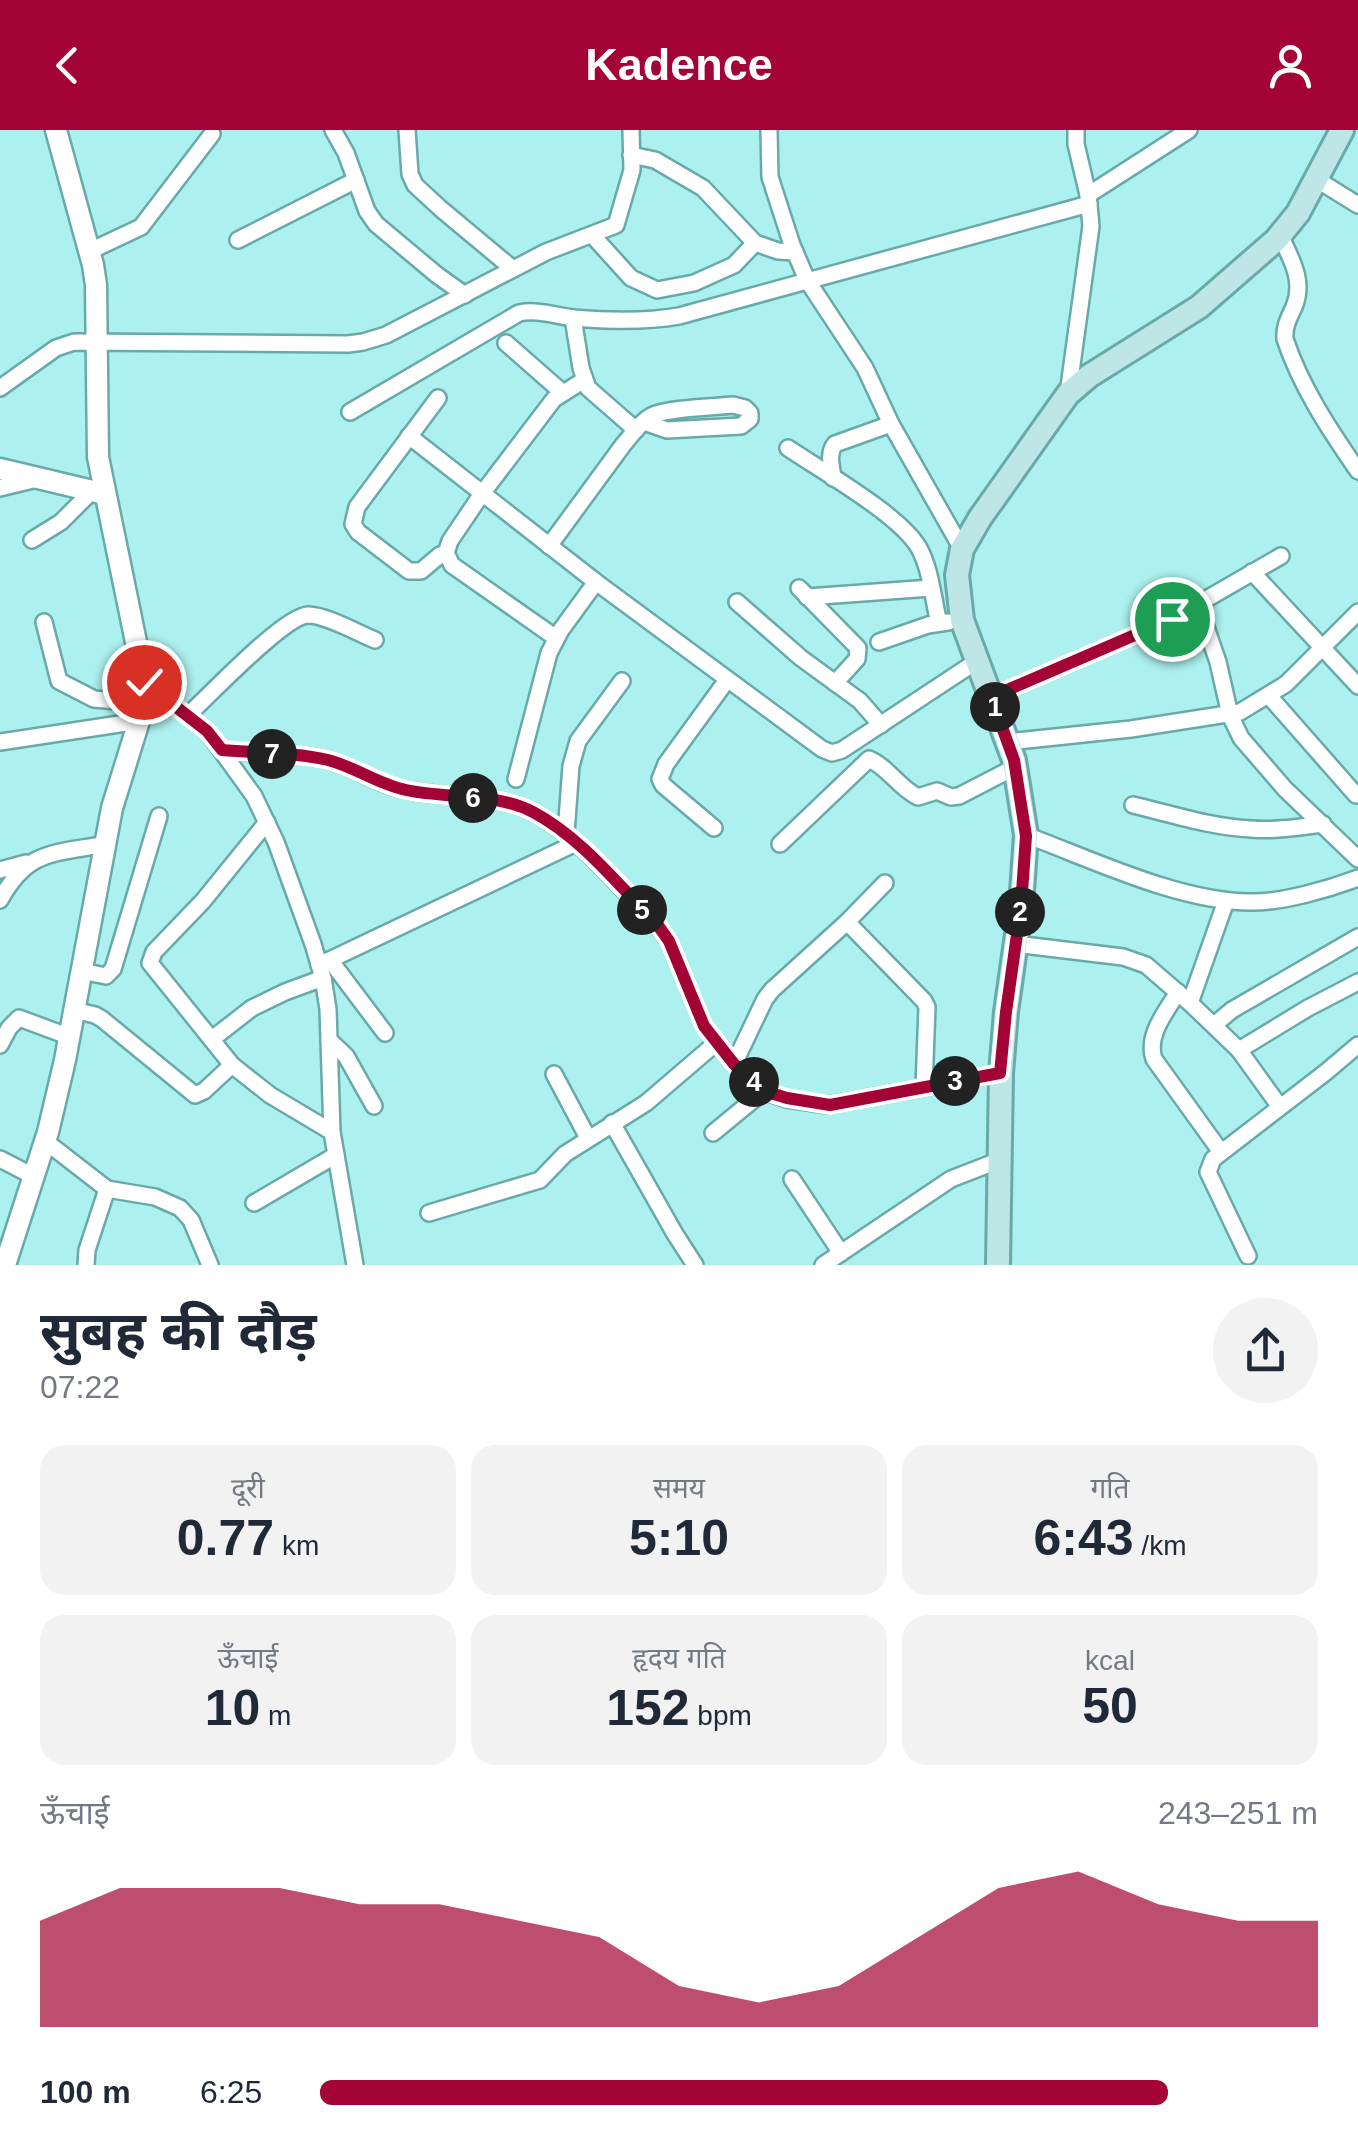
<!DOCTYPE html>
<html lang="hi">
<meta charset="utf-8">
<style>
:root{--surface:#fff;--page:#f2f2f3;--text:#1f2937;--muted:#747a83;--accent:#a30435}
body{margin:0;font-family:Helvetica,"Noto Sans Devanagari",sans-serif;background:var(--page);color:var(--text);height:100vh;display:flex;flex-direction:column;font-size:38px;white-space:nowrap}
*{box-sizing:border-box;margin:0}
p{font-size:32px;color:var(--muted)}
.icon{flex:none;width:55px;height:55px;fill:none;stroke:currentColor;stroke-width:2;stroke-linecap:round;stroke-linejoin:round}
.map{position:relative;height:1135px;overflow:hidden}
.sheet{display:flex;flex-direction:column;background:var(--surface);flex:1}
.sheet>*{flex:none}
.pin{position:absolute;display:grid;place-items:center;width:85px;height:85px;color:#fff;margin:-42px;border:5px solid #fff;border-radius:50%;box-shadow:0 2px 10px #0007}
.km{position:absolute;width:50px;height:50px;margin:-25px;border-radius:50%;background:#222;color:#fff;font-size:28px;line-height:50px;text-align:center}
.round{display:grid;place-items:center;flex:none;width:105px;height:105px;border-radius:52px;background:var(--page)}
.head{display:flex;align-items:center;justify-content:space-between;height:170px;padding:0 40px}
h1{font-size:55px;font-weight:700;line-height:75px}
.figures{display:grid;grid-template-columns:repeat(3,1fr);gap:15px;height:170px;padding:10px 40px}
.figures div{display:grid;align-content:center;border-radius:25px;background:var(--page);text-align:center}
.figures b{font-size:50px;font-weight:700}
.figures small{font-size:28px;font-weight:400}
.figures p{font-size:28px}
.chart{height:280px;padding:20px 40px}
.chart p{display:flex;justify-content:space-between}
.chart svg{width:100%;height:180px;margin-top:10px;fill:var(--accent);opacity:.7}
ul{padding:0 40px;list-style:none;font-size:32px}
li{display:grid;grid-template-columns:160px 120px 1fr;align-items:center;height:75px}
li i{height:25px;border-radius:12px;background:var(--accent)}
header{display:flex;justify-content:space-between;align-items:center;height:130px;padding:0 40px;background:var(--accent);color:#fff;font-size:45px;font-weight:700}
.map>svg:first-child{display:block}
</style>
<header><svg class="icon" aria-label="back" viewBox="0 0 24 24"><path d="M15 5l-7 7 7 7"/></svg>Kadence<svg class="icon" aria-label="person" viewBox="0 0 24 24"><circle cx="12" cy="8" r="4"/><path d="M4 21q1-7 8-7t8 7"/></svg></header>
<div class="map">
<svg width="1358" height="1135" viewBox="0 0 1358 1135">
<rect width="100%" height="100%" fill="#acf0ef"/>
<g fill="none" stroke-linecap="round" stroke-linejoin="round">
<g stroke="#68aaa9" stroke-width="20">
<g id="minor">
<polyline points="333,0 346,23 367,81 376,94 437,145 465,165"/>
<polyline points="407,0 410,44 415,55 441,79 513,139"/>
<polyline points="769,0 770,47 792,115 807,150 865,238 891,294 962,419"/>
<polyline points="631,25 655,30 703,58 755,113 778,121 795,122"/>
<polyline points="1316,49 1358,75"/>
<polyline points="1088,65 1189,0"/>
<path d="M1280 105C1291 129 1305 151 1294 177 1289 188 1284 196 1285 209 1301 257 1329 299 1358 341"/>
<polyline points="593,106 631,148 657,160 694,153 734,135 755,113"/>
<polyline points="238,110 356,50"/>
<polyline points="90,121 141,97 212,4"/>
<polyline points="573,188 581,238 588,258 636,300"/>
<polyline points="506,213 563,263"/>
<polyline points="0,258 56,218 74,212 348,214 363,212 386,205 546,122 616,95 632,40 631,0"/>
<polyline points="1068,264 1091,96 1088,65 1076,14 1076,0"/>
<polyline points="438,268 357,377 353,394 358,402 409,441 421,441 440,425 446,423"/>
<path d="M350 282 519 183C537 179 556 186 574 188 609 191 645 192 679 186L1089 74"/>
<polyline points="409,306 596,452 822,619 832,623 842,620 977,531"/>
<path d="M788 318C822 341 900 385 919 418 931 440 933 469 939 493"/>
<path d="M833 348C832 337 827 324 835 314L891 294"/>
<polyline points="0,358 37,349"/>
<polyline points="32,410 61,392 92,361"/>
<path d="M549 416 623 315C631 306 640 292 651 286 666 278 715 277 733 275L745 278 750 283V289L741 296 667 300 644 292"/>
<polyline points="1252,442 1358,556"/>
<polyline points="799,458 858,518 857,529 835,553"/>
<polyline points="807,467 931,458"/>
<polyline points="737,472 801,528 860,571 881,595"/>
<polyline points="1198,474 1218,532 1230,585 1241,608 1285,659 1358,729"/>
<polyline points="44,492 59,551 94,569 141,573"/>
<polyline points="556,508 452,435 446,423 450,411 481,365 554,269 584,250"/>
<polyline points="879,512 928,495 948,492"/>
<polyline points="144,551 207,601 254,666 276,712 313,814 323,848 328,879 332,1002 355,1135"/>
<polyline points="1269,566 1356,665"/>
<polyline points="991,567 1172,489 1281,426"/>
<path d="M188 585C210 565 284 486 308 485 326 485 358 503 375 510"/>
<polyline points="0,612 139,591"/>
<polyline points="1008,612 1131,599 1240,582 1286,554 1358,482"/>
<path d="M222 621C257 623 294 622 328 630 355 637 378 655 406 660 447 669 495 662 533 682 580 707 619 757 657 795L669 811 704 896 734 934 764 961 787 969 829 975 1001 943"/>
<polyline points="516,649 549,523 561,500 596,452"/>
<path d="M1133 675C1171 684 1211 697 1251 699 1275 701 1299 697 1323 694"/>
<polyline points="267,692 203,771 154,822 150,833 232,935 270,965 332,1002"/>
<polyline points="714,698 663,655 660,649 666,634 727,550"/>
<polyline points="566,703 571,636 578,611 622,551"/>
<path d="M1026 705C1093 730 1182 773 1253 772 1284 772 1329 759 1358 748"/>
<path d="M780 714 869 629C888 637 899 658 918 667L937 661 951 667 959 666 1015 637"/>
<polyline points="0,740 26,733"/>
<path d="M0 770C28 719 54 724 106 714"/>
<polyline points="847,792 924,871 927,877 924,957"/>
<polyline points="1015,814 1123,827 1146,835 1190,873 1239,920 1280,977"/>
<polyline points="330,830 385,903"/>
<polyline points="319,835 576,713"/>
<polyline points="81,841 106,846 113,839 159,686"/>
<path d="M1178 862C1166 882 1146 905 1154 929L1221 1022"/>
<polyline points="1190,873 1226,771"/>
<polyline points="74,880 95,885 102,889 195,965 204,961 232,935"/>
<polyline points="1214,895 1232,880 1358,807"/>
<polyline points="212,909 252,878 285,862 323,848"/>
<polyline points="329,910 346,926 374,976"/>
<polyline points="0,915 9,898 19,888 70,907"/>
<polyline points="1239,920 1308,878 1358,852"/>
<polyline points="734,934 765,869 772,860 847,792 885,753"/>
<polyline points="554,944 588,1008"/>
<polyline points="612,993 675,1104 695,1135"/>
<polyline points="713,1003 764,961"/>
<polyline points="45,1011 107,1059 155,1067 180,1078 191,1090 210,1135"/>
<polyline points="0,1029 33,1046"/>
<polyline points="792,1049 841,1123"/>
<polyline points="254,1073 336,1025"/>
<polyline points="429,1083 540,1050 565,1024 646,973 716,913"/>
<polyline points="1248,1126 1208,1042 1213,1029 1326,942 1358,915"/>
<polyline points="86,1135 87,1120 107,1059"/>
<polyline points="823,1135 951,1049 1000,1030"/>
</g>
</g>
<g stroke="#68aaa9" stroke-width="25">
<g id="tertiary">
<polyline points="0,339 105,364"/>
<polyline points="5,1135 48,1002 65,930 112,678 139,591 144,551 98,327 96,155 93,135 56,0"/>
</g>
</g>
<g stroke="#68aaa9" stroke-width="28">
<polyline id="secondary" points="998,1135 1001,943 1006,882 1021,776 1026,705 1014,630 962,490 957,445 962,419 980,388 1068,264 1089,246 1199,177 1276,110 1298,83 1342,0"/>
</g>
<use href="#minor" stroke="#fff" stroke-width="15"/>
<use href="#tertiary" stroke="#fff" stroke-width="20"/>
<use href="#secondary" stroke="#bfe6e6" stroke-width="22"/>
</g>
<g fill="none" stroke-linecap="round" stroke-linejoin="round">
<g stroke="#fff" stroke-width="20">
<path id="route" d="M144 552 207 601 222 620C256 623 294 622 328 630 355 637 378 654 406 660 447 669 495 662 533 682 582 708 619 756 657 794L669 811 704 896 734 934 764 961 787 968 830 975 1000 943 1006 882 1021 776 1026 706 1014 630 991 567 1172 489"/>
</g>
<use href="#route" stroke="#a30435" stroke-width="12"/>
</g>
</svg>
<div class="pin" style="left:1172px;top:489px;background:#1e9e55"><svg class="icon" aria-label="arrive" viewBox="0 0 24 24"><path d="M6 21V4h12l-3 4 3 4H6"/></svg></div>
<div class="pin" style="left:144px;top:552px;background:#d93025"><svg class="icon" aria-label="check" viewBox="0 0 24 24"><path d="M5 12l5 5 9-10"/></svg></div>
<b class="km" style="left:995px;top:577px">1</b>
<b class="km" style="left:1020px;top:782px">2</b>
<b class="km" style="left:955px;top:951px">3</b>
<b class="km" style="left:754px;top:952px">4</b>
<b class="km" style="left:642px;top:780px">5</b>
<b class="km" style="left:473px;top:668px">6</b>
<b class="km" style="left:272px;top:624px">7</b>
</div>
<section class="sheet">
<div class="head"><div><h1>सुबह की दौड़</h1><p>07:22</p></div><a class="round"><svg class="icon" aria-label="share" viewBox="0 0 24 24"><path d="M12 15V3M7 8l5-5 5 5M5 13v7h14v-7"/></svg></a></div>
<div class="figures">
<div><p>दूरी</p><b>0.77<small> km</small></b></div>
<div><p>समय</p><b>5:10</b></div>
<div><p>गति</p><b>6:43<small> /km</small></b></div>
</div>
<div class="figures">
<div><p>ऊँचाई</p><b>10<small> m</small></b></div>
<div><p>हृदय गति</p><b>152<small> bpm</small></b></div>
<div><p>kcal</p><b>50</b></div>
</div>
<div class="chart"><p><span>ऊँचाई</span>243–251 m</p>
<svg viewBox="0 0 160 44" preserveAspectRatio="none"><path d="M0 44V18L10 10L20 10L30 10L40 14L50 14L60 18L70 22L80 34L90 38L100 34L110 22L120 10L130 6L140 14L150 18L160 18V44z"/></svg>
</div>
<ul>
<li><b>100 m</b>6:25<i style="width:85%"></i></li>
</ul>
</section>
